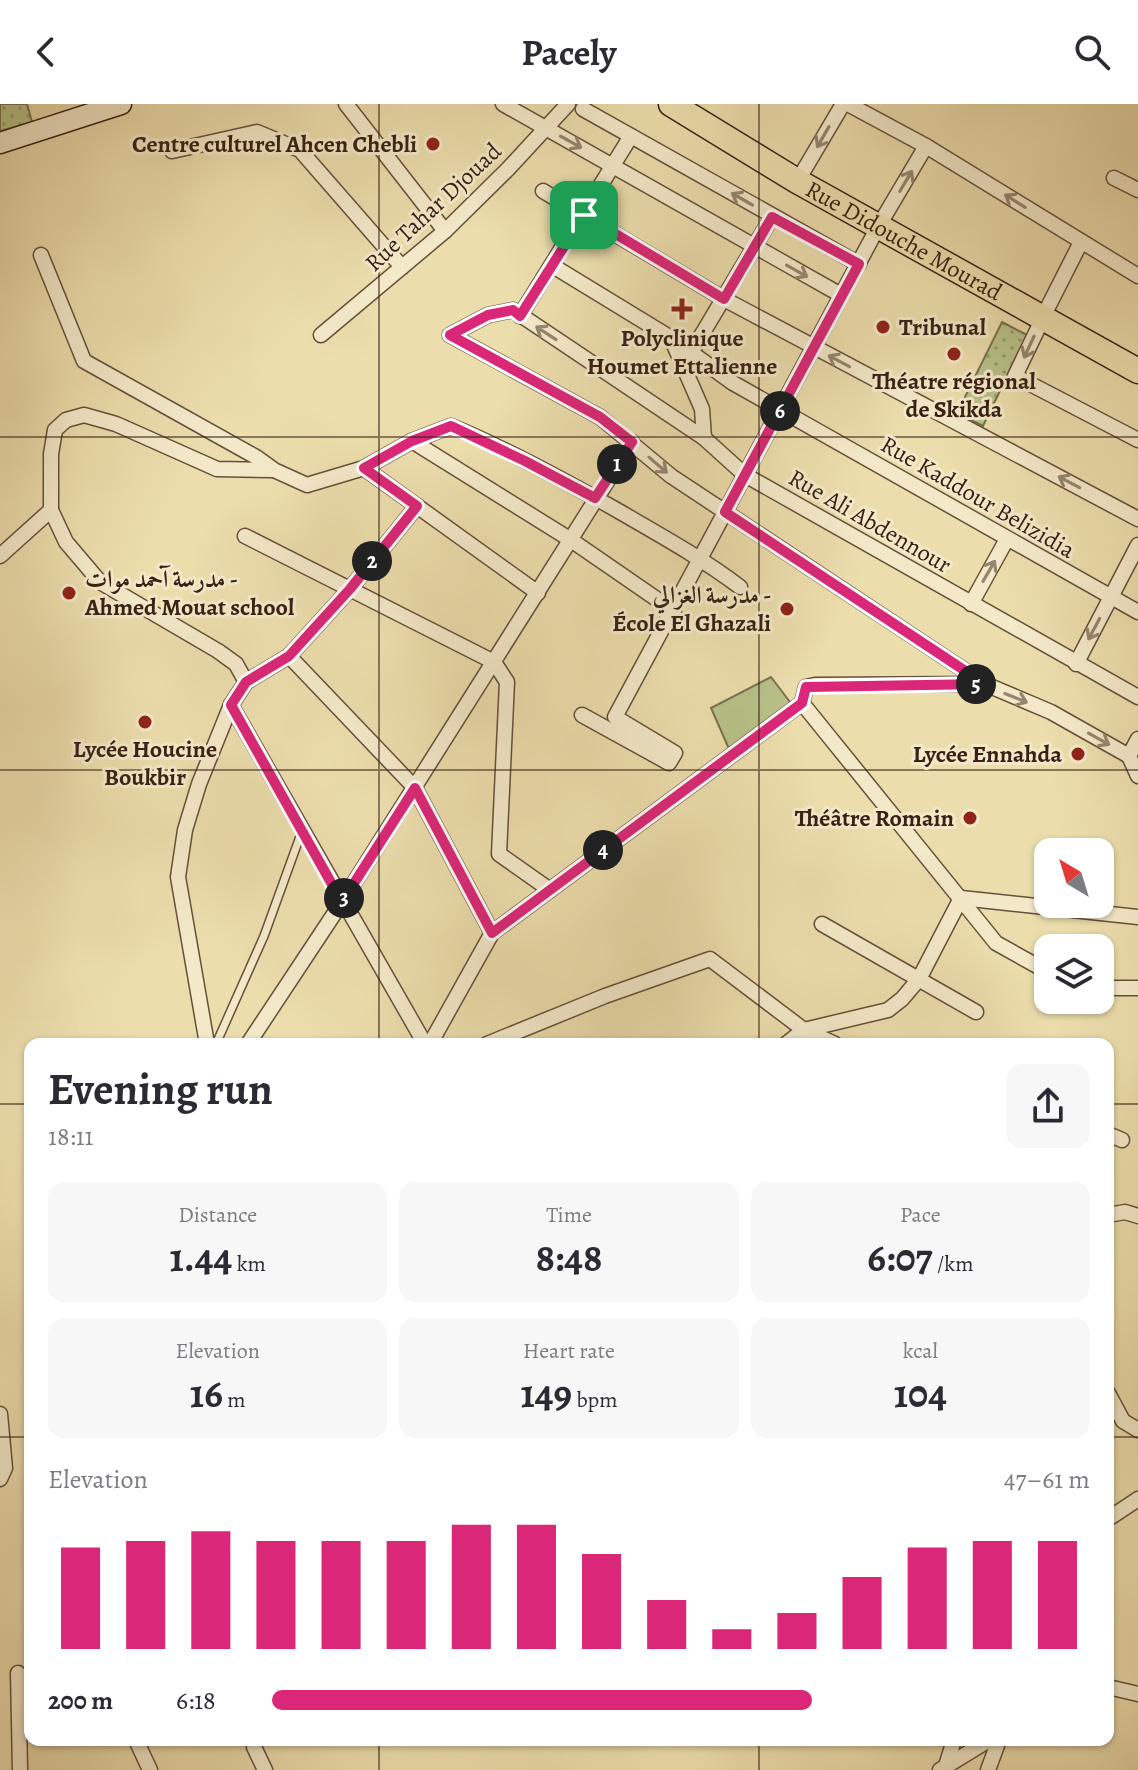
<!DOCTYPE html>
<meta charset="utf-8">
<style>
:root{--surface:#fff;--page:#f7f7f7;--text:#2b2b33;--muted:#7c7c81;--accent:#db2777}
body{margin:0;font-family:Alegreya,Amiri,serif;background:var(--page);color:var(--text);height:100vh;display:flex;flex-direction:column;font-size:30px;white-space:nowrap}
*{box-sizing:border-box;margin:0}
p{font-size:26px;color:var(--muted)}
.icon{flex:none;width:44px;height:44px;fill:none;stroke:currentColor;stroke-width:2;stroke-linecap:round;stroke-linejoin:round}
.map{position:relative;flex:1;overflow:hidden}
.drawer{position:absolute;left:24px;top:934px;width:1090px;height:708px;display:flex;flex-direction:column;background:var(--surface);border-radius:16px;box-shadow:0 2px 6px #0004}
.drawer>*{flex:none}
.needle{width:52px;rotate:322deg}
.tools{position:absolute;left:1034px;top:734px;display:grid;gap:16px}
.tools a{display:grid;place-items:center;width:80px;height:80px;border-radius:16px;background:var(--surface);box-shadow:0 2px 6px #0004;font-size:40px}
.pin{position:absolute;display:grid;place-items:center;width:68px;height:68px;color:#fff;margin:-34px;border-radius:16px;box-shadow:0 4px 12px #0006}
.km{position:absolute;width:40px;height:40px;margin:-20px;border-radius:50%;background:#222;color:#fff;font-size:22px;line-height:40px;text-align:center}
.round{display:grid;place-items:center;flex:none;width:84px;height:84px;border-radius:16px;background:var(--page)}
.overview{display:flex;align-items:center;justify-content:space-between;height:136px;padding:0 24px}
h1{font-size:44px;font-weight:700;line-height:60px}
.figures{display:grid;grid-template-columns:repeat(3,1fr);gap:12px;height:136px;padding:8px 24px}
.figures div{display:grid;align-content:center;border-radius:16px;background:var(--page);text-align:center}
.figures b{font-size:40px;font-weight:700}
.figures small{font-size:22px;font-weight:400}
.figures p{font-size:22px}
.chart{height:224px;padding:16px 24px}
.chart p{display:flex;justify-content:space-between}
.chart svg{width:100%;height:144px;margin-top:8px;stroke:var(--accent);stroke-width:6}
ul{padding:0 24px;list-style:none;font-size:26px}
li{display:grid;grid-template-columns:128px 96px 1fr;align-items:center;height:60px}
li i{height:20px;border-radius:10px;background:var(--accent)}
header{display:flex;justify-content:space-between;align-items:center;height:104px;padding:0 24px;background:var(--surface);font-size:36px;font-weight:700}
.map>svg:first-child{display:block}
</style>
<header><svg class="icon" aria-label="back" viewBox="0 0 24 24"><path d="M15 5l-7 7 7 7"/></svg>Pacely<svg class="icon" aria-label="search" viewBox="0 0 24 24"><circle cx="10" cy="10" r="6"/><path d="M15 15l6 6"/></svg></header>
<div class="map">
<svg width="1138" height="1666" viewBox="0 0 1138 1666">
<defs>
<pattern id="park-dots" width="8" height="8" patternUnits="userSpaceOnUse" patternTransform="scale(2)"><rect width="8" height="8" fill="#b8c189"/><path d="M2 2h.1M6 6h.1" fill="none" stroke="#979c6f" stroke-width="1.8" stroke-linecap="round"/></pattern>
</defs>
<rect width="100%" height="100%" fill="#ecddac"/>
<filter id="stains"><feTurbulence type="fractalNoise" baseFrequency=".0025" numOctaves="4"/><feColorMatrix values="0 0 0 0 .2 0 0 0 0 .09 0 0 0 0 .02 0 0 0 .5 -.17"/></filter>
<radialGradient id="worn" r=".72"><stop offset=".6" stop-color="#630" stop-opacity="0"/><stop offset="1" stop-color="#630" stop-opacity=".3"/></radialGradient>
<polygon fill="#b8c189" stroke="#78714e" stroke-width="2" points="771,573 790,598 786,606 729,645 711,604"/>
<g fill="url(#park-dots)" stroke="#78714e" stroke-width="2">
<polygon points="0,0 27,0 32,18 0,27"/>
<polygon points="1002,218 1027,231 983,322 957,309"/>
</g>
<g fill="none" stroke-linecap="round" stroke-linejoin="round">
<g stroke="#65503a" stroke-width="10">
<polyline id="lane" points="216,940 264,832 302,727"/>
</g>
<g stroke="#65503a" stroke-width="17">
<g id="street">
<polyline points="346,0 445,127"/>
<polyline points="503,0 841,191"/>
<polyline points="848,0 926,42 1138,172"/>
<polyline points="583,5 859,160"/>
<polyline points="172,47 257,28 300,46 402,163"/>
<polyline points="804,66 843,0"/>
<polyline points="1114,74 1138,86"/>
<polyline points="543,87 724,195 1138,415"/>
<path d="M41 151 84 257 256 353 274 366 307 381 364 364 412 337 451 322C507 345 562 375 615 405 658 430 700 453 740 483"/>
<polyline points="553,162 671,234 733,279 1138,508"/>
<polyline points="1047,205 1081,138"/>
<polyline points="520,212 631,32"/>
<polyline points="1043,214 1015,272 1138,336"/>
<polyline points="321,231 445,127 508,65 568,0"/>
<polyline points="671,234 702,305 704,334"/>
<polyline points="692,247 772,113"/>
<polyline points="412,337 571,436 674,507"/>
<polyline points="364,364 538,489"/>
<polyline points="245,432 494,558 507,578 499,750 550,786"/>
<polyline points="0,452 51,406"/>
<polyline points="971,500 1007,435"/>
<polyline points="289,552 415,684 492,829"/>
<polyline points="1076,560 1138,441"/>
<polyline points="246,578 236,560 218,547 100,478 66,438 51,406 51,350 55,326 66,316 84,311 116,320 217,365 273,366"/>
<polyline points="984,580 815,581 806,583 802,599 996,839 1048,868"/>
<polyline points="1138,593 745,371 704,334 513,206 488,211 450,231 600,313 671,372 985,580 1051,608 1129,652 1138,635"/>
<polyline points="231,601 425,940"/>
<polyline points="582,611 669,659 675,649 615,613 878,123 926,42"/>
<polyline points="1129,652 1138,672"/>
<polyline points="822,820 976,908"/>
<polyline points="1100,884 1138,884"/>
<polyline points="207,940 178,773 185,726 199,680 231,601 246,578 289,552 350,485 417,402"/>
<polyline points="248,940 342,798 632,338"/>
<polyline points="430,940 492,829 802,599"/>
<polyline points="487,940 605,892 710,855 804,926 835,940"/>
<polyline points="786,940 804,926 888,906 902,895 919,875 961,794 1138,813"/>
<polyline points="1108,1030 1122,1036"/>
<polyline points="1108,1111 1125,1108 1138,1112"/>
<polyline points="1108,1289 1123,1317 1138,1326"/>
<polyline points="0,1310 5,1364 0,1375"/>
<polyline points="1108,1415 1138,1395"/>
<polyline points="18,1569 20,1666"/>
<polyline points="1108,1583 1138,1590"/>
<polyline points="136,1636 150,1666"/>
<polyline points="254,1643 265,1666"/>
<polyline points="946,1662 954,1636"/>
<polyline points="940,1666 989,1636"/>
<polyline points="988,1666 999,1636"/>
</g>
</g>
<g stroke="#382114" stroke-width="23">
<polyline id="secondary" points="0,39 121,0"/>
</g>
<g stroke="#382114" stroke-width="27">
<g id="primary">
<path id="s1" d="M671 0 797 77 1138 267"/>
</g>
</g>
<use href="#lane" stroke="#f3e9c9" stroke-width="7"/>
<use href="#street" stroke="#f3e9c9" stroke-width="14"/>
<use href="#secondary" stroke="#f3e9c9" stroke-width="20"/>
<use href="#primary" stroke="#ecddac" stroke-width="24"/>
</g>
<defs><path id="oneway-shaft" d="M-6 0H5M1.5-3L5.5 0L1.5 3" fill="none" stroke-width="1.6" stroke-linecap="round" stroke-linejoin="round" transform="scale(2)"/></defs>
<g stroke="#96856e">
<use href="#oneway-shaft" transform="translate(823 33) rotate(120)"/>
<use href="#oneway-shaft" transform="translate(571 38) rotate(29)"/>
<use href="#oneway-shaft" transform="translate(906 77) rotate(-59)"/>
<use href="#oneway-shaft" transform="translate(742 95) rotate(-150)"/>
<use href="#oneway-shaft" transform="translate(1015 97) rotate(-148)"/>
<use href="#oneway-shaft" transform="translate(797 167) rotate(29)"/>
<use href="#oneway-shaft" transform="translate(546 229) rotate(-147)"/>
<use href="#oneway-shaft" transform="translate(1029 243) rotate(115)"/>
<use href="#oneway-shaft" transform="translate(839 257) rotate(-152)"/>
<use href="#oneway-shaft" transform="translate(658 361) rotate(41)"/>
<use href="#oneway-shaft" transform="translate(1069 378) rotate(-152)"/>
<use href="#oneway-shaft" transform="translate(989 467) rotate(-60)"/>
<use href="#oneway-shaft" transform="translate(1094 525) rotate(118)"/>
<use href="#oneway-shaft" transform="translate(1016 594) rotate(22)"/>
<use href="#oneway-shaft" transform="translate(1099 635) rotate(29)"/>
</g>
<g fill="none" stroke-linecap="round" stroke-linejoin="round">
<g stroke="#fff" stroke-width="16">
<polygon id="route" points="584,111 724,195 772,113 859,160 725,408 985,580 806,583 802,599 492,829 415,684 342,798 231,601 246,578 289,552 350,485 417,402 364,364 412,337 451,322 525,357 595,394 632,338 600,313 450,231 488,211 513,206 520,212"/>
</g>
<use href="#route" stroke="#db2777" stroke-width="10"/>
</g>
<path fill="none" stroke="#382114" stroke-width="2" stroke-opacity="0.55" d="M379 0V940M759 0V940M0 333H1138M0 666H1138M0 1000H30M1108 1000H1138M0 1333H30M1108 1333H1138M379 1636V1666M759 1636V1666"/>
<g fill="#8f2418" stroke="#f3e9c9" stroke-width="3">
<circle cx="433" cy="40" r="8"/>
<path d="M678 193h8v8h8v8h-8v8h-8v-8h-8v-8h8z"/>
<circle cx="883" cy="223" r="8"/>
<circle cx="954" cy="250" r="8"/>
<circle cx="69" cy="489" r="8"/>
<circle cx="787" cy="505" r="8"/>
<circle cx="145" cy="618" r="8"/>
<circle cx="1078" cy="650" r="8"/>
<circle cx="970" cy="714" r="8"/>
</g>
<g text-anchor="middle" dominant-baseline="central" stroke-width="6" stroke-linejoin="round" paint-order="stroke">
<g font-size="24" font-weight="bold" fill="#382114" stroke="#f3e9c9" text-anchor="end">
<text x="417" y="40">Centre culturel Ahcen Chebli</text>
<text x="899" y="223" text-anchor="start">Tribunal</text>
<text x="682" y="234" text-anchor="middle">Polyclinique<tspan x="682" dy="28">Houmet Ettalienne</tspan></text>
<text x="954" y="277" text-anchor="middle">Théatre régional<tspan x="954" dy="28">de Skikda</tspan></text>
<text x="85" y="475" text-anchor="start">مدرسة آحمد موات -<tspan x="85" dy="28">Ahmed Mouat school</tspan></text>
<text x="771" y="491">مدرسة الغزالي -<tspan x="771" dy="28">École El Ghazali</tspan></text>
<text x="145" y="645" text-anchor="middle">Lycée Houcine<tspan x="145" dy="28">Boukbir</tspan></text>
<text x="1062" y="650">Lycée Ennahda</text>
<text x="954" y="714">Théâtre Romain</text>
</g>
<g font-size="24" fill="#382114" stroke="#f3e9c9">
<text transform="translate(433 103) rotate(-43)">Rue Tahar Djouad</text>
<text stroke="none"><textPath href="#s1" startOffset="270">Rue Didouche Mourad</textPath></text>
<text transform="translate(978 393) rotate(30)">Rue Kaddour Belizidia</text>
<text transform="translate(870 417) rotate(30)">Rue Ali Abdennour</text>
</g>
</g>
<rect width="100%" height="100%" filter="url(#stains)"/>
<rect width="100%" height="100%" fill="url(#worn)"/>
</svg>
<div class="tools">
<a><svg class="needle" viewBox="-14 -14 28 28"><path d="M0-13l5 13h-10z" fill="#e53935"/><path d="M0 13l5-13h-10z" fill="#7c7c81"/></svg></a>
<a><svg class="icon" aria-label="layers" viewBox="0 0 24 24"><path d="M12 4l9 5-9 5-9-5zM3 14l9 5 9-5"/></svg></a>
</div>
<div class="pin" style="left:584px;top:111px;background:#1e9e55"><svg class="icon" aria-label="arrive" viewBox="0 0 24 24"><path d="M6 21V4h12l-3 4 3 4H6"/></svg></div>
<b class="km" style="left:617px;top:360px">1</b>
<b class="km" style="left:372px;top:457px">2</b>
<b class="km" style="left:344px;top:794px">3</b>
<b class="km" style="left:603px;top:746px">4</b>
<b class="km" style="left:976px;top:580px">5</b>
<b class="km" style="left:780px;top:307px">6</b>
<section class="drawer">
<div class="overview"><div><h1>Evening run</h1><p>18:11</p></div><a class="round"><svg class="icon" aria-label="share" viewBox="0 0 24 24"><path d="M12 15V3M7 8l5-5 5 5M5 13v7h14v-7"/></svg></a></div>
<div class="figures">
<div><p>Distance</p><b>1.44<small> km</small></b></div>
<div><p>Time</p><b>8:48</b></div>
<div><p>Pace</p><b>6:07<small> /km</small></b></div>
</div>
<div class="figures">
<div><p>Elevation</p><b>16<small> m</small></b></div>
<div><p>Heart rate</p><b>149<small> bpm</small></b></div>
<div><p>kcal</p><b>104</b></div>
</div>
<div class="chart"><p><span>Elevation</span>47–61 m</p>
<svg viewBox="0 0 160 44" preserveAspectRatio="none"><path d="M5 44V13M15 44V11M25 44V8M35 44V11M45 44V11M55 44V11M65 44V6M75 44V6M85 44V15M95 44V29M105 44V38M115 44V33M125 44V22M135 44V13M145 44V11M155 44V11"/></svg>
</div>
<ul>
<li><b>200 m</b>6:18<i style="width:66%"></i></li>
</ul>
</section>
</div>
